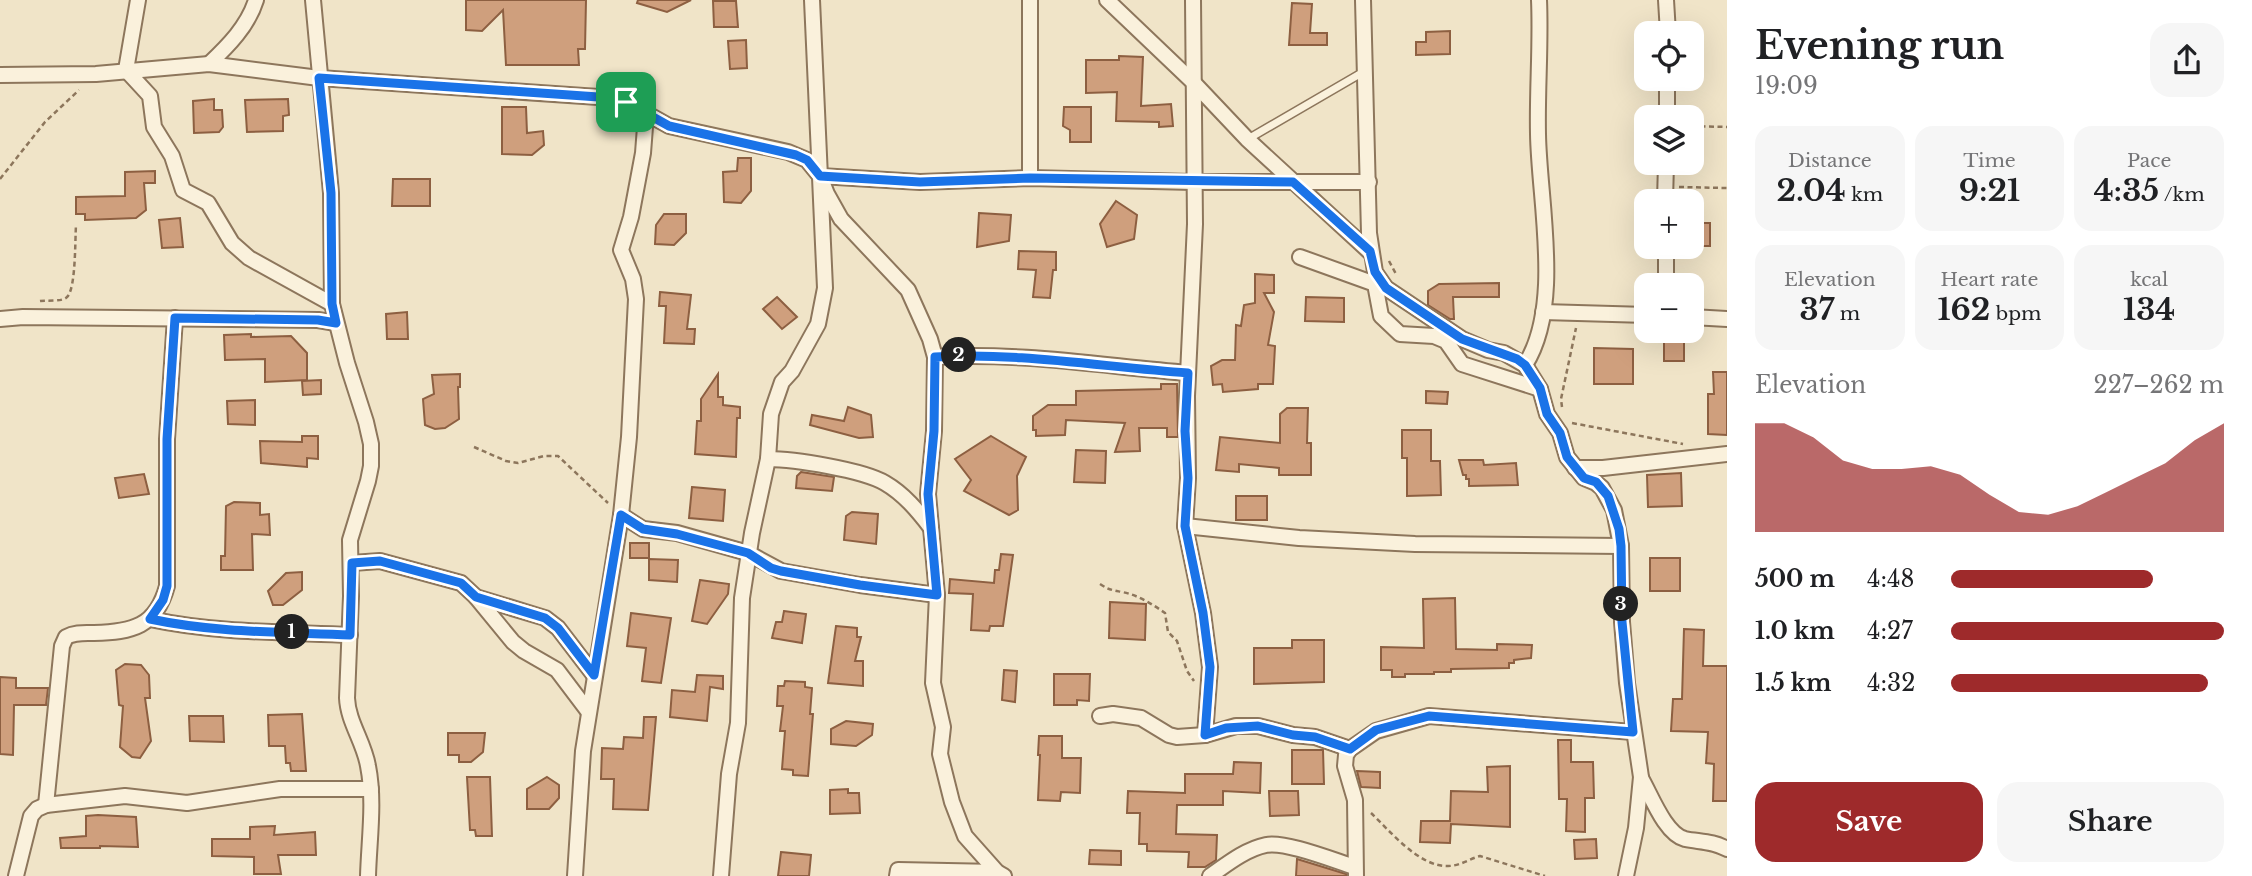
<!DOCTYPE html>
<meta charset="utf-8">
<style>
:root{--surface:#fff;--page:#f6f6f6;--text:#202124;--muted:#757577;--accent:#9e2a2b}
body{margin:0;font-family:"Libre Baskerville",serif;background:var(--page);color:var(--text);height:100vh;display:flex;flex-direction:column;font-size:26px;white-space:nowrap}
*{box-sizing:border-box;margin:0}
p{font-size:23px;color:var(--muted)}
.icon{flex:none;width:38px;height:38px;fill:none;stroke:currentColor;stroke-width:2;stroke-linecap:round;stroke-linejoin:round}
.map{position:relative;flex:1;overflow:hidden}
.panel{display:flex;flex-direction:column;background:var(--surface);width:525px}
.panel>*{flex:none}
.controls{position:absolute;left:1634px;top:21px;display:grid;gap:14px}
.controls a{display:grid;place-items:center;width:70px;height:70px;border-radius:14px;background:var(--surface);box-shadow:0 7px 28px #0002;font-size:35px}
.pin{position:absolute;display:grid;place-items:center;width:60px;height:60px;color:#fff;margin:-30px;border-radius:14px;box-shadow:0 4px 10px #0006}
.km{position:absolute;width:35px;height:35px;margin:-18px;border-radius:50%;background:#222;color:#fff;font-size:19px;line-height:35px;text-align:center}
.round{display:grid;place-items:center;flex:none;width:74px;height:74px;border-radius:21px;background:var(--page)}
.overview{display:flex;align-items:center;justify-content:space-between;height:119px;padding:0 28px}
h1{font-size:38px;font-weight:700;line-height:52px}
.metrics{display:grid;grid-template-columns:repeat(3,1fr);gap:10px;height:119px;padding:7px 28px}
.metrics div{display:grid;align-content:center;border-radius:18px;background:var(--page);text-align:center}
.metrics b{font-size:30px;font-weight:700}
.metrics small{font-size:19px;font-weight:400}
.metrics p{font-size:19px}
.chart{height:196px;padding:14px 28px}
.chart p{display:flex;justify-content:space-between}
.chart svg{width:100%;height:126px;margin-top:7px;fill:var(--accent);opacity:.7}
.action{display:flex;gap:14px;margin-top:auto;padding:14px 28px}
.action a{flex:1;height:80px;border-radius:21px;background:var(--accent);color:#fff;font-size:28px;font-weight:700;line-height:80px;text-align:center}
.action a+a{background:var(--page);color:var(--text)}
ul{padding:0 28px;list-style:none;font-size:23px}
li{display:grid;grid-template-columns:112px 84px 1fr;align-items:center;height:52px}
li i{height:18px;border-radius:9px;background:var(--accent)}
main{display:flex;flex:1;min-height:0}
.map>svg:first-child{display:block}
</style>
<main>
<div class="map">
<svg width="1727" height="876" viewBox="0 0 1727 876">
<rect width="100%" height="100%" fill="#f0e4c8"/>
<g fill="#cf9f7d" stroke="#8d5f41" stroke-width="2">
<polygon points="466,0 586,0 585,49 578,49 579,65 506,65 503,10 482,31 466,30"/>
<polygon points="638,0 691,0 667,12 637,3"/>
<polygon points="713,1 736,1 738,27 714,27"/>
<polygon points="1292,3 1312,4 1310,33 1327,33 1327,45 1289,45"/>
<polygon points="1450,31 1450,54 1416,55 1416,42 1426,42 1426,32"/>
<polygon points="746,40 747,68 730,69 728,41"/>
<polygon points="1119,56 1143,57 1141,106 1171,104 1173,126 1159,127 1159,122 1116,121 1117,92 1086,93 1086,60 1119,60"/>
<polygon points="214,99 214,110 222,110 223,127 219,132 194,133 193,101"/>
<polygon points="288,99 289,115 283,116 283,131 247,132 245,100"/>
<polygon points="502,107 526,107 527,133 543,131 544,145 532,155 502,154"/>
<polygon points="1064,107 1091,107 1091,142 1070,142 1070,130 1063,126"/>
<polygon points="738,158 751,158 751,191 741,203 724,202 723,172 737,171"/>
<polygon points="155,171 155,183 144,183 146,210 136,218 85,220 85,214 76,214 76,197 125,196 125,172"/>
<polygon points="393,179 430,179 430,206 392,206"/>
<polygon points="1116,201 1137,215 1134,239 1107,247 1100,224"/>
<polygon points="979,213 1011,215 1009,241 977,247"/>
<polygon points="664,214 686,214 686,233 674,245 655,244 656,225"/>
<polygon points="180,218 183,247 162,248 159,220"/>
<rect x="1692" y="223" width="18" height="23"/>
<polygon points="1019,251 1056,252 1056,270 1053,270 1050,298 1033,297 1036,270 1018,269"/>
<polygon points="1255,274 1274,275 1274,293 1264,293 1274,312 1268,345 1275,346 1273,384 1258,384 1258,389 1223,392 1222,384 1213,385 1211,366 1222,360 1235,360 1236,325 1241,326 1244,305 1255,303"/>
<polygon points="1499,283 1499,297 1453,297 1454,319 1450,319 1428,305 1428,291 1439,284"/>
<polygon points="660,292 691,295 687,329 695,329 694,344 664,343 666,306 659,306"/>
<polygon points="777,297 797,317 782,329 763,309"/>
<polygon points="1306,297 1344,298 1344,322 1305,321"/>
<polygon points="407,312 408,339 387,339 386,314"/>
<polygon points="251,334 251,337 291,336 307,353 307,380 265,382 265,359 225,360 224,335"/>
<rect x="1664" y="336" width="20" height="25"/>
<polygon points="1594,348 1633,349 1633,384 1594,384"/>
<polygon points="1713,372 1727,372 1727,435 1708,434 1708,394 1714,394"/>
<polygon points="460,374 460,387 458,387 459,419 445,428 435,429 425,425 423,399 434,394 432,375"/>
<polygon points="718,374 718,397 723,397 723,405 740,407 740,418 737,418 736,457 695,454 697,421 701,421 701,399"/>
<polygon points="321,380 321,394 303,395 302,381"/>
<polygon points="1161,384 1177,384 1178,437 1167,437 1167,428 1139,428 1140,451 1115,452 1125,423 1066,420 1065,435 1036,436 1036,430 1033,430 1033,416 1048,405 1076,405 1076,391 1161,389"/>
<polygon points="1426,391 1448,392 1447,404 1426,403"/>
<polygon points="255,400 255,425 228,424 227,401"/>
<polygon points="848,407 871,415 873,437 859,438 810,425 812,415 844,421"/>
<polygon points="1287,408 1308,408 1307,443 1311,443 1311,475 1279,475 1279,468 1239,464 1239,472 1216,470 1220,437 1280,443 1280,414"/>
<polygon points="1402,430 1431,430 1431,461 1440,461 1441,495 1407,496 1407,458 1402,458"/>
<polygon points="302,436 318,436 318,459 307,458 307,467 261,463 260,441 302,442"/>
<polygon points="991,436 1026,457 1017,476 1018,510 1009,515 964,491 971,480 955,459"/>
<polygon points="1076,450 1106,451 1105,483 1074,482"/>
<polygon points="1459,460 1483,460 1484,465 1516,463 1518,485 1469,486 1469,479 1466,479 1466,475 1463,475"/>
<polygon points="801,472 834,477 832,491 796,488 797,476"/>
<polygon points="1681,473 1682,506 1648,507 1647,475"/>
<polygon points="144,474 149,494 119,498 115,478"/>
<polygon points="692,487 725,490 723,521 689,518"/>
<rect x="1236" y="496" width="31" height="24"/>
<polygon points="234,502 260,503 260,515 269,514 270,535 252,534 253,570 221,570 221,556 225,556 226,506"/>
<polygon points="852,512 878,514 876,544 844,540 846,516"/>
<rect x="630" y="543" width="19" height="15"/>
<polygon points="1001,554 1013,555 1003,626 990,626 989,631 971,630 973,594 949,593 950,579 994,583 995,570 999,570"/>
<rect x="1650" y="558" width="30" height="33"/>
<polygon points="649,559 678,560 677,582 649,580"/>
<polygon points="302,572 302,590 283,605 273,605 268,591 286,573"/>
<polygon points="700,580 729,584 728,594 707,624 692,621"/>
<polygon points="1455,598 1456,649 1497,650 1497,644 1532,645 1531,658 1514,660 1514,663 1509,663 1509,668 1451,669 1451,672 1434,672 1434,674 1405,674 1405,677 1392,677 1392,670 1381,670 1381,647 1424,648 1423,599"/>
<polygon points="1110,602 1146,604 1145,640 1109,638"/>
<polygon points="784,611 806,614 802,643 772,638 776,622 782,622"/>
<polygon points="631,613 671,618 661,683 642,681 646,648 627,646"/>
<polygon points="836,626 857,628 857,637 861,637 855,661 863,661 863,686 828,683"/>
<polygon points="1684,629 1704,630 1703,666 1727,666 1727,801 1713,801 1714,764 1706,763 1708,732 1671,731 1673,699 1682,699"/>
<polygon points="1292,640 1324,640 1324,682 1254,684 1254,648 1292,648"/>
<polygon points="125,664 141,665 149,675 150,698 145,698 151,741 140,758 132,757 120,747 123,706 119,705 116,670"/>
<polygon points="1004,670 1017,671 1015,702 1002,700"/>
<polygon points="1054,674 1090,674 1089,701 1077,700 1077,705 1054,705"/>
<polygon points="697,675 723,676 723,689 710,687 707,721 670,717 672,690 695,692"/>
<polygon points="0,677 16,678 16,688 48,688 46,705 14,705 13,755 0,754"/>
<polygon points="785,681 805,682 805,687 812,688 810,714 813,714 808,776 793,775 793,770 782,769 785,731 780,731 783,706 777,706 778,686 784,686"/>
<polygon points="302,714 306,771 291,771 290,763 286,763 285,746 269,746 268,715"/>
<polygon points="189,716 223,716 224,742 190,741"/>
<polygon points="644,717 656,717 648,810 613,809 614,779 601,779 602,748 623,749 624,737 643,738"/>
<polygon points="846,721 873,724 872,735 856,746 831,744 831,729"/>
<polygon points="448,733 485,733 483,752 471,762 459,762 459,755 448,755"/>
<polygon points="1039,736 1062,736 1062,758 1081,758 1080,793 1061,792 1060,801 1038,800 1040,755 1038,755"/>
<polygon points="1558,740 1571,740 1571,762 1593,762 1594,798 1585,798 1585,832 1566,831 1567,799 1559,799"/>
<polygon points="1292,750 1323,750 1324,784 1292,784"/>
<polygon points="1234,762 1261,763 1260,793 1223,791 1223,805 1177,805 1176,834 1217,835 1216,860 1205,867 1188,867 1189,852 1147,851 1147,844 1139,844 1140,813 1127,813 1128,791 1185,793 1185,774 1233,774"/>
<polygon points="1510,766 1510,827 1451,824 1450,843 1420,842 1421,821 1450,821 1451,791 1488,792 1487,767"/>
<polygon points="1357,771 1380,772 1380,788 1361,787"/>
<polygon points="467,777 490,777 492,836 476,836 475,830 470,830"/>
<polygon points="547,777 559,785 559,798 549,809 527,809 527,789"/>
<polygon points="848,789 848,793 859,793 860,813 830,814 830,790"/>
<polygon points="1269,791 1298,791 1299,815 1270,816"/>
<polygon points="98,815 136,817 138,847 100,846 100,848 61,848 60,838 86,836 86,816"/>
<polygon points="275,826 274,835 315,832 316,855 278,855 281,874 254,874 254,857 212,856 212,839 250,839 250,827"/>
<polygon points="1596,839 1597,858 1575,859 1574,840"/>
<polygon points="1090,850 1121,851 1121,865 1089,864"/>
<polygon points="781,852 811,855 809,876 778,876"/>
<polygon points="1297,859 1346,874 1346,876 1296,876"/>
</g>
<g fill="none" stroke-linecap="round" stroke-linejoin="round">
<g stroke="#8d765c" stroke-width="10">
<polyline id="service" points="1248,139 1365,71"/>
</g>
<g stroke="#8d765c" stroke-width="18">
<g id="minor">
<polyline points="138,0 126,70 150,96 154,127 172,156 183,190 208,203 232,243 249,258 332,304"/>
<path d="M313 0 331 193 332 304 347 363 366 422 371 444V466L368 481 350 540 351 596 347 698C348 722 364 742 368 766 375 801 369 840 368 876"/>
<polyline points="1107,0 1193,82 1247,139 1370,252"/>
<polyline points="1193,0 1195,224 1187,396 1188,478 1185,526 1203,613 1210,667 1205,735"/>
<polyline points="1363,0 1369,233 1375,272 1386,288 1462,339 1488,350 1504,353 1525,365 1540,389 1547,414 1560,433 1567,457 1584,478 1596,483 1602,488 1614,510 1621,546 1622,622 1627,683 1641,777 1636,828 1626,876"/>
<polyline points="1666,0 1668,33"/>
<path d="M209 64C228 46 248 26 256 0"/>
<polyline points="0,75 96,74 209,64 319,78 613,98 626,102 669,126 788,152 807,160 820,176 827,194 841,219 908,290 930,339 935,357 934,431 928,494 937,595 933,683 943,727 940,754 952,802 965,836 997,872 1004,876"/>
<polyline points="1667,117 1667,79"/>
<polyline points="820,176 920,182 1030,178 1193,182 1369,182"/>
<polyline points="1030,178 1030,0"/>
<polyline points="1665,201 1666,163"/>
<polyline points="1666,247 1666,285"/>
<polyline points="1300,257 1375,284 1381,316 1400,334 1434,336 1446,341 1462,364 1540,389"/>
<polyline points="1543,312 1647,315"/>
<polyline points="1692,317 1727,319"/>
<polyline points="0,319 23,317 318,320 336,323"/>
<path d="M935 357C1019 352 1103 366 1188 373"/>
<path d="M1525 365C1563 305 1539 202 1538 134 1537 89 1541 45 1539 0"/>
<path d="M768 459C794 459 863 470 885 483 904 494 918 511 931 528"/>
<polyline points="1575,468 1603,468 1727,454"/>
<polyline points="621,515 643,529 677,533 748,553 781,571 860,585 937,595"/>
<polyline points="1185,526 1299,538 1415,544 1621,546"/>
<polyline points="352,563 380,561 461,583 476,597 545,618 558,628 594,675"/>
<polyline points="476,597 513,642 524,651 557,670 588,711"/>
<path d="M150 619C215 633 283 632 350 635"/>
<polyline points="1100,716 1113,714 1141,718 1169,735 1177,737 1205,735 1236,726 1258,726 1293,735 1315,737 1350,749"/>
<path d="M1641 778C1651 795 1665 834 1685 839 1700 842 1713 841 1727 849"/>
<path d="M46 805 62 646 66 637C75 632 84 633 94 633 132 632 156 627 167 586V439L175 318"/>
<polyline points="16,876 31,816 37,809 46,805 125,796 187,803 280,789 371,789"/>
<polyline points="575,876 583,751 621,515 629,437 636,299 633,279 621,250 631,217 643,153 646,114"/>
<polyline points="721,876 729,774 738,723 742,598 752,533 768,459 771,414 782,382 792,371 818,324 825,288 812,0"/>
<polyline points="897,876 898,870 997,872"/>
<path d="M1210 876C1227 864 1246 849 1266 845 1286 841 1335 861 1355 867"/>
<polyline points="1356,876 1355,800 1345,766 1346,755 1350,749 1376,731 1429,716 1633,732"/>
</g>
</g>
<g stroke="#8d765c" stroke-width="2.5" stroke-dasharray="5 3.5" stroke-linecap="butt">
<polyline points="1692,126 1727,127"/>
<polyline points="0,179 45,122 79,90"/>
<polyline points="1679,187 1727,188"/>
<polyline points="1389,261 1396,274"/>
<path d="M40 301C46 300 63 302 67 297 76 289 75 239 76 225"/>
<polyline points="1562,407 1561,399 1576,328"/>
<polyline points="1572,423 1683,444"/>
<polyline points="474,447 506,461 518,463 544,456 558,456 608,503"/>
<path d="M1100 584C1109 590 1112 590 1122 592 1138 595 1152 604 1165 613L1168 632 1177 641 1187 671 1194 681"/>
<path d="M1371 813C1390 831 1419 867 1448 866 1460 866 1469 859 1480 856L1545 876"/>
</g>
<use href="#service" stroke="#faf1dc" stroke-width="7"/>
<use href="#minor" stroke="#faf1dc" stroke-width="14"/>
</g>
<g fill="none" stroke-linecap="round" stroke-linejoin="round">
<g stroke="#fff" stroke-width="14">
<path id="route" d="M319 78 613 98 626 102 669 126 796 155 807 160 820 176 920 182 1030 178 1293 182 1370 251 1375 272 1386 288 1462 339 1517 359 1525 365 1540 388 1547 414 1560 433 1567 457 1584 478 1596 482 1608 496 1619 529 1621 546 1622 622 1633 732 1429 716 1376 730 1350 749 1315 737 1293 735 1258 726 1226 728 1205 735 1210 667 1203 613 1185 526 1188 478 1185 431 1188 373C1103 367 1019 352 935 357L934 431 928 494 937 595 860 585 781 571 771 568 748 553 677 534 643 529 621 515 594 675 558 628 545 618 476 597 461 583 380 561 352 563 350 635C283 632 216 633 150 619L163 600 167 586V439L175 318 318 320 336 323 332 304 331 193Z"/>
</g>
<use href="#route" stroke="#1a73e8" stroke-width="9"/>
</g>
</svg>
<div class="controls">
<a><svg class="icon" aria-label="locate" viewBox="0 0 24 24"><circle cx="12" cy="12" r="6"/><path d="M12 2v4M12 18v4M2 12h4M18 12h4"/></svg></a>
<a><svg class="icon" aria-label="layers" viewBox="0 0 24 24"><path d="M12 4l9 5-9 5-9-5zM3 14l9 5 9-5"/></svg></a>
<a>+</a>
<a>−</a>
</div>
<div class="pin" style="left:626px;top:102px;background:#1e9e55"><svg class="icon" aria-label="arrive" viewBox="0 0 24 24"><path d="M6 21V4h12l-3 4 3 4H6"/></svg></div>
<b class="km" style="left:292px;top:632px">1</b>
<b class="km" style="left:959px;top:355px">2</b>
<b class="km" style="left:1621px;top:604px">3</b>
</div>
<section class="panel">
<div class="overview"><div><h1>Evening run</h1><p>19:09</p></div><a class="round"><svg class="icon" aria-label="share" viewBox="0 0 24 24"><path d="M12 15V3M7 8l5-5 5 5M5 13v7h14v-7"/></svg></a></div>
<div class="metrics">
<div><p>Distance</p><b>2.04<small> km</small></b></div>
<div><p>Time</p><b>9:21</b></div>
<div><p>Pace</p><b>4:35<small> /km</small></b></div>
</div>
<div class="metrics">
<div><p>Elevation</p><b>37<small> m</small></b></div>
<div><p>Heart rate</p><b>162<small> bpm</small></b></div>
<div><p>kcal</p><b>134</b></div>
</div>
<div class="chart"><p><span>Elevation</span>227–262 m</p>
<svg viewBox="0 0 160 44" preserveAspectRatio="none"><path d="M0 44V6L10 6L20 11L30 19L40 22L50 22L60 21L70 24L80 31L90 37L100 38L110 35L120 30L130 25L140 20L150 12L160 6V44z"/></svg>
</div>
<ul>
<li><b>500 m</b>4:48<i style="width:74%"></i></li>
<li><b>1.0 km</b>4:27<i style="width:100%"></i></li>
<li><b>1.5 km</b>4:32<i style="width:94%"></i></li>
</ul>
<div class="action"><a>Save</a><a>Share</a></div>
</section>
</main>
